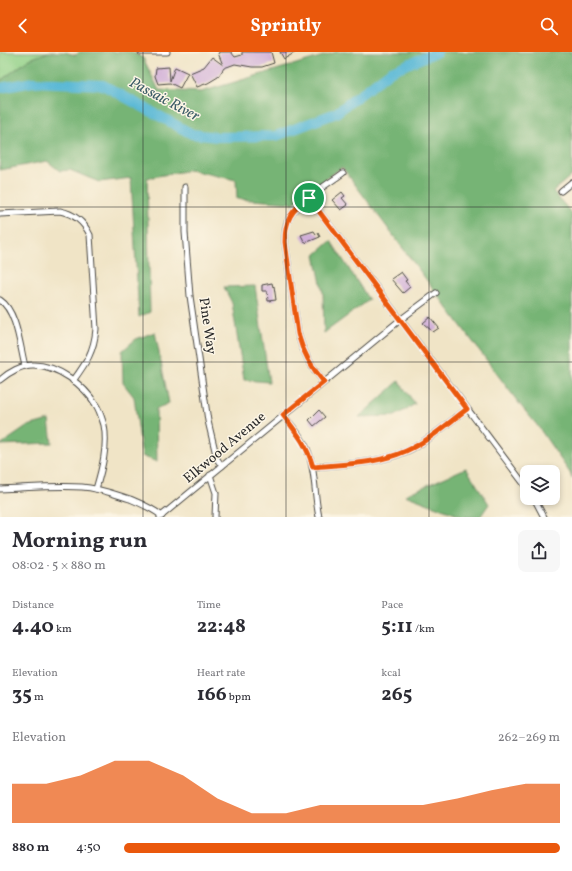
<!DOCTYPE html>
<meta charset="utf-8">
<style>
:root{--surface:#fff;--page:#f7f7f7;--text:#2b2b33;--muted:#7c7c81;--accent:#ea580c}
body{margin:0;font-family:Vollkorn,serif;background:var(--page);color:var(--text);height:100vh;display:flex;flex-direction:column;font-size:15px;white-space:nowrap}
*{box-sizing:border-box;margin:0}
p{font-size:13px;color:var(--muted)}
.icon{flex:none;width:22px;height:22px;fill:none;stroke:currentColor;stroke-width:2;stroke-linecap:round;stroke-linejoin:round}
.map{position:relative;height:465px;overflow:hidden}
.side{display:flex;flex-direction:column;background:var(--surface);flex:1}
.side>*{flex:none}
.tools{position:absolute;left:520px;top:413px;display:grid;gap:8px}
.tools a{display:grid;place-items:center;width:40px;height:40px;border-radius:8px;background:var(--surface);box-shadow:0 2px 6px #0003;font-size:20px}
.pin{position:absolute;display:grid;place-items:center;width:34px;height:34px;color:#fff;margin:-17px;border:2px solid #fff;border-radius:50%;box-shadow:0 1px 4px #0007}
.round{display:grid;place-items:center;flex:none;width:42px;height:42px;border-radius:8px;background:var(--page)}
.overview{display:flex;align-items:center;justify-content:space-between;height:68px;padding:0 12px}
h1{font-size:22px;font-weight:700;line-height:30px}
.stats{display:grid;grid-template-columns:repeat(3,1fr);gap:6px;height:68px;padding:4px 12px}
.stats div{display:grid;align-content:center}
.stats b{font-size:20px;font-weight:700}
.stats small{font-size:11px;font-weight:400}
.stats p{font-size:11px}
.chart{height:112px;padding:8px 12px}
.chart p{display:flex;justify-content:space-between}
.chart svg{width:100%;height:72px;margin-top:4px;fill:var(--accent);opacity:.7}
ul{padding:0 12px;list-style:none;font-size:13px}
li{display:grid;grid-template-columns:64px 48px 1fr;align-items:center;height:30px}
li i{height:10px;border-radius:5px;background:var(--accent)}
header{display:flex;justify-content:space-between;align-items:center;height:52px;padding:0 12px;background:var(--accent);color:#fff;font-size:18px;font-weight:700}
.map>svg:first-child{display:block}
</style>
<header><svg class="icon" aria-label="back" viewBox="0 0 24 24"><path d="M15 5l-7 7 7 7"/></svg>Sprintly<svg class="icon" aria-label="search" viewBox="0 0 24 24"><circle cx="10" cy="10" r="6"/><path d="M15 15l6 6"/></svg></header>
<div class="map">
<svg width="572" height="465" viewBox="0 0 572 465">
<rect width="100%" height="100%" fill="#fcf5e5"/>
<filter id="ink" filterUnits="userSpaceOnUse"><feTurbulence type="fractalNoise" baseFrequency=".025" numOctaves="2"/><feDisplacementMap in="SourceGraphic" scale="8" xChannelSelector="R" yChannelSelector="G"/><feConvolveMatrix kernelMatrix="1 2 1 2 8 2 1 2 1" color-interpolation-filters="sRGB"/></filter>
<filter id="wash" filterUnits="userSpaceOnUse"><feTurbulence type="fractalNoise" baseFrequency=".012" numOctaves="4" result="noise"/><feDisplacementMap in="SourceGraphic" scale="16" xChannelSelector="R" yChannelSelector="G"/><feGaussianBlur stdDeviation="0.9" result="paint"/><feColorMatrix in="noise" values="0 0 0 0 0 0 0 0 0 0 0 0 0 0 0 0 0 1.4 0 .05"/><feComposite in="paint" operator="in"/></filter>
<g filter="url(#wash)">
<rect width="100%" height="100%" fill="#f0e4c6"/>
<polygon fill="#93d289" stroke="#5f7e5a" points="0,0 49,0 30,7 0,29"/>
<g fill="#76b475" stroke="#507050">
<polygon points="49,0 64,0 76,3 79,0 132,0 143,6 159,38 201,40 337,0 572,0 572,123 553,139 572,162 572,427 570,421 537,373 521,354 342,115 294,151 237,147 236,128 190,118 147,126 150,260 139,265 131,126 99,130 70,118 60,119 47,109 0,118 0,29 30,7"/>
<polygon points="331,189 369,248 324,281 323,241 315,203"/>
<polygon points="255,234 269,330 244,328 232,251 224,235"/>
<polygon points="155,280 169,351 156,357 157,410 142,404 134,345 123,331 122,299 136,287"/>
<polygon points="399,329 415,352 395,364 359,365"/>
<polygon points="49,368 52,391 0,393 28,374"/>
<polygon points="466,416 489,452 480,465 463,465 405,443"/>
</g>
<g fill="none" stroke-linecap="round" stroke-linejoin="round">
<polyline stroke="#58b8d6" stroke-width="10" points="0,36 33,30 103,33 192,82 217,85 276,84 336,61 391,19 437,0"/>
</g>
<g id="blocks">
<g fill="#d0aed8">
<polygon points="220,0 231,0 235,5 242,3 242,0 271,0 274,11 262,15 252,15 235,12 224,16 218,25 208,31 197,35 190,21 204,15 212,5 223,13 218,1"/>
<polygon points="280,0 296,0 284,7"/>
<polygon points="169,15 170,29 175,15 188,21 180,36 170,31 158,32 155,24 156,16"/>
<polygon points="342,140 345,144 342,146 348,153 341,158 332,148"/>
<polygon points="314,179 316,182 318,181 320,185 305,191 301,183"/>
<polygon points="401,220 407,228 405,229 410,235 403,241 391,227"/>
<polygon points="272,231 273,235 274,234 276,248 268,249 267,239 262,239 262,233"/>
<polygon points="430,265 439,276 433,280 423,271"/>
<polygon points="319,358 325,365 314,374 309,368"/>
</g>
</g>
</g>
<g filter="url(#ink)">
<use href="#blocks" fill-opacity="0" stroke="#494742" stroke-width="1"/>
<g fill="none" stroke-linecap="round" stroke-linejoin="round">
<g stroke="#494742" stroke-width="7">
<g id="street">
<polyline points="141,0 167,0"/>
<polyline points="185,135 185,180 190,244 208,369 217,407 222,414"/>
<polyline points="561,139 572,130"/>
<polyline points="309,146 527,436"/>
<path d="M0 162 60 159C75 162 84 170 90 183L96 277C94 300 86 311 73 329"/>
<path d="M0 248C17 259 20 295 25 314"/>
<path d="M0 328C9 320 22 313 33 313 58 313 84 333 96 353 100 359 102 367 104 373 108 394 102 417 96 437"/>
<path d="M324 330C311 315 303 301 298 282L285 190C285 183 285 177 287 171 293 152 327 133 343 121"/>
<path d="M283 363C292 374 302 384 307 397 316 418 314 443 319 465"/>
<path d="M313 415C344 412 377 412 407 399 429 389 448 371 467 357"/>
<polyline points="210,423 216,441 215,465"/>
<path d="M0 437C27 436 55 433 82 435 99 436 114 442 130 447 142 452 152 456 162 464"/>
<polyline points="534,446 544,465"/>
<polyline points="160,465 400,268 436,241"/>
</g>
</g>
<use href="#street" stroke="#fff" stroke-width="5"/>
</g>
</g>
<g fill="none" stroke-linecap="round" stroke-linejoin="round" filter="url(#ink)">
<g stroke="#fff" stroke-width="8">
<path id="route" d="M309 146 467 357C448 371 429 389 406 399 377 412 344 412 313 415 307 393 297 381 283 363L324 330C311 315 303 301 298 282L285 190C285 168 291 158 309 146Z"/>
</g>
<use href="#route" stroke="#ea580c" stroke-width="5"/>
</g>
<path fill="none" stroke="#2b2b2b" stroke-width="1" stroke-opacity="0.55" d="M143 0V465M286 0V465M429 0V465M0 155H572M0 310H572"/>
<g text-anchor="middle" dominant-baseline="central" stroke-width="3" stroke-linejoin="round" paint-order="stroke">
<g font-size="14" fill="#2b2b2b" stroke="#fcf5e5">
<text transform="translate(207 274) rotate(82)">Pine Way</text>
<text transform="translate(225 396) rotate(-40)">Elkwood Avenue</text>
</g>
<g font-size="15" font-style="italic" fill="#3b5c67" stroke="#fcf5e5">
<text transform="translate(164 48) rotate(28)">Passaic River</text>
</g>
</g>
</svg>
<div class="tools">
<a><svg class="icon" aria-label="layers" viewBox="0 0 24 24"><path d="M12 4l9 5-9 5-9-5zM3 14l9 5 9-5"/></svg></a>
</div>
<div class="pin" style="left:309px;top:146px;background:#1e9e55"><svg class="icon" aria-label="arrive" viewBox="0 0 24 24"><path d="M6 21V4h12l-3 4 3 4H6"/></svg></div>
</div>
<section class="side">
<div class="overview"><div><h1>Morning run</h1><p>08:02 · 5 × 880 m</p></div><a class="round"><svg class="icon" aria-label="share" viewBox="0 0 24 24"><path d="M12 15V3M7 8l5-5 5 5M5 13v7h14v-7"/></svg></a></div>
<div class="stats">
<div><p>Distance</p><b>4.40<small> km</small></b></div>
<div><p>Time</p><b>22:48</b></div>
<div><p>Pace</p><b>5:11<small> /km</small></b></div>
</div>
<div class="stats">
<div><p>Elevation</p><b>35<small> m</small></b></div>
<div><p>Heart rate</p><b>166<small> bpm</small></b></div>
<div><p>kcal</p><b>265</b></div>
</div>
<div class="chart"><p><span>Elevation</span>262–269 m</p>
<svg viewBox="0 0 160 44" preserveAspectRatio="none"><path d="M0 44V20L10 20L20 15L30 6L40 6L50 15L60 29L70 38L80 38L90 33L100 33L110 33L120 33L130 29L140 24L150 20L160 20V44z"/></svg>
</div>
<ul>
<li><b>880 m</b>4:50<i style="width:100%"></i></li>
</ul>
</section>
